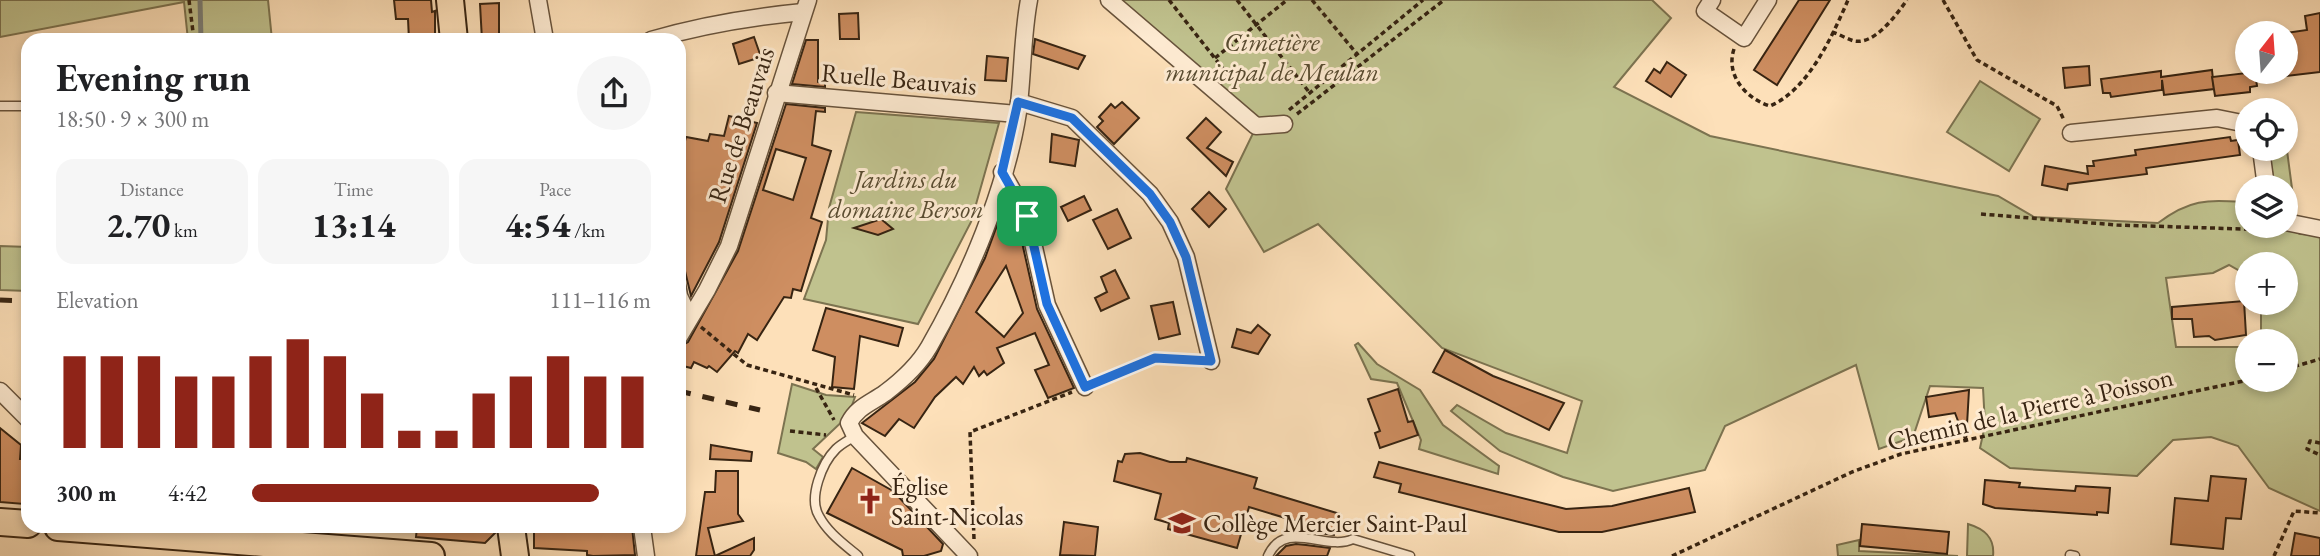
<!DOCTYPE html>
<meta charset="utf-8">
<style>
:root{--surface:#fff;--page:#f6f6f6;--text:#202124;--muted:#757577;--accent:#8f2418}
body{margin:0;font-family:"EB Garamond",serif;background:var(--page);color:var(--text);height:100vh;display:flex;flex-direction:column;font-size:26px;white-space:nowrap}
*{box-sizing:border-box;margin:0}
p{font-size:23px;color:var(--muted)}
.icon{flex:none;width:38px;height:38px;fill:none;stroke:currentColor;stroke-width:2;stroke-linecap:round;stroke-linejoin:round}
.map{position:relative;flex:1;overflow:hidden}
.sheet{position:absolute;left:21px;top:33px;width:665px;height:500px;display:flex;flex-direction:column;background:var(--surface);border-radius:21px;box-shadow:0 4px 10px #0003}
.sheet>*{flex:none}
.needle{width:46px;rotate:17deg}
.tools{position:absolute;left:2235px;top:21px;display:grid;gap:14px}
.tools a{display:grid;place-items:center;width:63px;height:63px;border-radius:50%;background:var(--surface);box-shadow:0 4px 10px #0003;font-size:35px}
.pin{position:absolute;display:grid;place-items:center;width:60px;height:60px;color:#fff;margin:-30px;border-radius:14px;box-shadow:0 4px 10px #0006}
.round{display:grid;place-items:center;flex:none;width:74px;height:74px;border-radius:37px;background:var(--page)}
.headline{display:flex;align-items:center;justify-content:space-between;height:119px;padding:0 35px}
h1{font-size:38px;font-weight:700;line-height:52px}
.metrics{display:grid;grid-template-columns:repeat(3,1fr);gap:10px;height:119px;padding:7px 35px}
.metrics div{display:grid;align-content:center;border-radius:18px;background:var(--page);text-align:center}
.metrics b{font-size:35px;font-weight:700}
.metrics small{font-size:19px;font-weight:400}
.metrics p{font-size:19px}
.chart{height:196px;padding:14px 35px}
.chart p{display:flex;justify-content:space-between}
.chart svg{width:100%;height:126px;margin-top:7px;stroke:var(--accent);stroke-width:6}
ul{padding:0 35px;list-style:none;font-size:23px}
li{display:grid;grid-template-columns:112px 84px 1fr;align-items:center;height:52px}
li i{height:18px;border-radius:9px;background:var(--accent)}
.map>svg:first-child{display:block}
</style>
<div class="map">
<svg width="2320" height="556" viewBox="0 0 2320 556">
<rect width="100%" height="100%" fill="#fde0b9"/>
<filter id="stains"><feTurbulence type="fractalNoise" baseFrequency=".00286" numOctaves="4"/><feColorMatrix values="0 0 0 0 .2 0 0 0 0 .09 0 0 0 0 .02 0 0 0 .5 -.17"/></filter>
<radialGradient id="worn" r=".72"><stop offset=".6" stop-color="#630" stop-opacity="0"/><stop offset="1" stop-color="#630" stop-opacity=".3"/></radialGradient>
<g fill="#c0c28e" stroke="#7c7350" stroke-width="2" fill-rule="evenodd">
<polygon points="0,0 268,0 272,40 188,40 184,2 0,37"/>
<path d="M1120 0H1652L1671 18 1614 87 1710 136 1998 196 2034 217 2158 223C2191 198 2208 200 2247 202V226H2282L2300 234 2320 235V511L2269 488 2238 446 2211 437 2173 440 2137 476 2010 468 1980 448 1985 425 1983 388 1930 386 1913 437 1879 449 1856 365 1725 426 1705 470 1613 491 1563 477 1500 451 1451 411 1457 405 1506 433 1567 453 1582 401 1442 348 1318 224 1264 252 1226 189 1259 121ZM2247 264H2286V303H2261V334L2256 341H2286V380H2247V347H2176L2166 278 2213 273 2229 265 2247 275Z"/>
<polygon points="1980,81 2040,119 2009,171 1947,132"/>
<polygon points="856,112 999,123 971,222 918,324 804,299 826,240 829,208"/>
<polygon points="2286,143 2295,211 2289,214 2286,211 2286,187 2275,187 2268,149 2286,149"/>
<polygon points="0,246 28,247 28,291 0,290"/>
<polygon points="1358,343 1377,364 1420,390 1443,425 1499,466 1498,474 1419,449 1421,440 1397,383 1371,379 1355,345"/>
<polygon points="792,384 826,395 855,397 848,416 813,449 823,457 816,469 806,462 778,453"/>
<path d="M1968 524C1985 529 1995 538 1993 556H1967Z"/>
<polygon points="1859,540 1859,551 1958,556 1838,556 1837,545"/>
</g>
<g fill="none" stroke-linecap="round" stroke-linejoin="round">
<polyline stroke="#7a7e77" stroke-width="5" points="200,0 201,40"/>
</g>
<g fill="#ce8e61" stroke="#372412" stroke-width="2" fill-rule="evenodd">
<polygon points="394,0 431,0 432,12 435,11 435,40 409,40 408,19 396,19"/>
<polygon points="1799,0 1830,0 1777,85 1754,70"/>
<polygon points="499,3 499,40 482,40 480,4"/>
<polygon points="858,13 859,39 840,39 839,14"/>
<polygon points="2320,13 2320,72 2286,76 2286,33 2307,30 2305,16"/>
<polygon points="754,37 761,57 739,64 733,44"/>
<polygon points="1035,39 1085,56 1078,69 1033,54"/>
<polygon points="806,40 818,40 818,82 825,83 825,87 792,84"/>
<polygon points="987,56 1008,58 1006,81 985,80"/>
<polygon points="1667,62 1686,75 1671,97 1646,81 1654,69 1660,73"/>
<polygon points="2089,66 2090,85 2065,88 2063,68"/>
<polygon points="2212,70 2214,89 2164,95 2162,80 2162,90 2111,97 2110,93 2103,93 2101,79 2161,71 2161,77"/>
<polygon points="2255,72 2257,86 2250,87 2250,92 2215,96 2212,77"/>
<polygon points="1122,102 1139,118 1114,144 1097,127 1103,121 1099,117 1111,104 1115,108"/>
<path d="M786 104 825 108V112L816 111 812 145 831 151 811 218 822 222 801 291 793 289 791 298 784 297 757 340 748 334 738 353 735 351 717 372 709 366 707 368 694 362 691 368 679 365V347L688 342 738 251ZM776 149 806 158 793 200 763 190Z"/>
<polygon points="729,116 757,123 719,242 691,296 685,271 679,267 679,141 685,141 686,137 708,141 710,134 724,136"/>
<polygon points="1206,118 1221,132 1207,148 1233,162 1226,176 1187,138"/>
<polygon points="1052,134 1079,140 1075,166 1050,162"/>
<polygon points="2230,137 2231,141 2238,140 2240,155 2146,168 2147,174 2068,184 2067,190 2042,185 2045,166 2088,174 2087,166 2094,166 2093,161 2136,155 2135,150"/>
<polygon points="1209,192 1226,209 1209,227 1192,209"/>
<polygon points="1084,196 1091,210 1068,221 1061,207"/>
<path d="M1006 201 1017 220 1037 309 1074 388 1048 398 1035 370 1049 365 1035 333 997 348 1004 363 987 375 984 371 979 376 974 367 963 384 956 377 935 397 914 428 899 419 885 436 862 423 915 382 934 359 985 258ZM1006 266 1023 313 1004 337 976 312Z"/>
<polygon points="1117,209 1131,238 1108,249 1093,220"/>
<polygon points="881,219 893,229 878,235 854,228"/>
<polygon points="1115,270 1129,298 1101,311 1095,298 1107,292 1101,277"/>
<polygon points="2244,301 2246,335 2215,340 2209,336 2194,337 2192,319 2172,319 2172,307"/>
<polygon points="1173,302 1180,334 1159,339 1151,306"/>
<polygon points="826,308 903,328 898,346 860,336 854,389 832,387 835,357 813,350"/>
<polygon points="1258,325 1270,335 1258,354 1232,347 1237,329 1251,333"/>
<polygon points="1445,350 1493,376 1564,403 1549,430 1433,372"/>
<polygon points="1398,389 1408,422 1413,421 1418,435 1380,448 1375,433 1380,431 1368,399"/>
<polygon points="1969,390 1966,442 1955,413 1929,417 1926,397"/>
<polygon points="0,428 21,445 20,459 24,459 24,504 0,502"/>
<polygon points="711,445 752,452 751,461 710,459"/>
<polygon points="1140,453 1170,462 1186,462 1187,458 1257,478 1254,488 1340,514 1334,535 1318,533 1325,530 1249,507 1237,548 1168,529 1169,523 1155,519 1161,494 1114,481 1118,461 1122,462 1125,454"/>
<polygon points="1379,462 1566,509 1612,506 1689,488 1695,512 1602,532 1559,532 1399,492 1401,484 1374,477"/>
<polygon points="852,468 893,491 943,544 941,551 924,556 903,556 902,550 827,513"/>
<polygon points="716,471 738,471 738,514 743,521 708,528 715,556 696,556 705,492 715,492"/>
<polygon points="2211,476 2246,479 2241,519 2226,518 2223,549 2171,544 2175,498 2208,501"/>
<polygon points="1985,480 2020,483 2019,487 2075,491 2076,486 2110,488 2108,513 2097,512 2097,515 1995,508 1983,504"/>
<polygon points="1064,522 1098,527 1095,556 1060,555"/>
<polygon points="1862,524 1949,532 1947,554 1860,546"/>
<polygon points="417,527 496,527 496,532 485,543 416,537"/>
<polygon points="534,527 632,527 635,555 593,556 587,555 587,551 534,548"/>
<polygon points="2295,533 2320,538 2320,556 2291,556"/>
<polygon points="754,538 754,550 750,556 715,556"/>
<polygon points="1296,544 1306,545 1330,548 1327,556 1276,556 1286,546"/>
</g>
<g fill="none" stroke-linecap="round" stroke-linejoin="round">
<g stroke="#68533c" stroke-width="11">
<g id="service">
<polyline points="0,106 28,106"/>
<polyline points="679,273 683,295 693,316"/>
<path d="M855 436C849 440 841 444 836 449 822 463 808 498 819 516 828 533 844 544 858 556"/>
<polyline points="2070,555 2075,556"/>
<path d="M1268 556C1285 518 1326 552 1353 539L1410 556"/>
</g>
</g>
<g stroke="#68533c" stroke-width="19">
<g id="minor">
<polyline points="538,0 545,40"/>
<polyline points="1109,0 1256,126 1284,124"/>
<polyline points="1712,0 1705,11 1744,38 1768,0"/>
<path d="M651 40C702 25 751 17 803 12"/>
<polyline points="776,93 1017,114"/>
<polyline points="1019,102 1072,118 1150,194 1170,222 1186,257 1211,361"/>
<polyline points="2071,133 2217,118 2247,124"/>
<polyline points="2261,149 2266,187"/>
<polyline points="1002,172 1027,216 1047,305 1085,387"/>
<polyline points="2286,222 2320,229"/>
<polyline points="679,337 707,290 729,246 808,0"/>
<polyline points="0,391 28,419"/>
<polyline points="642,527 646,556"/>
<path d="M969 556 855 436 849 423C857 407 871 403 885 393 901 381 919 364 929 347 968 279 1006 190 1018 112 1023 75 1022 37 1029 0"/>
</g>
</g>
<g stroke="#372412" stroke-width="30">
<g id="primary">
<polyline points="450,0 454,40"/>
<polyline points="0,522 28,524"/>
<polyline points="58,527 431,556"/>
<polyline points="511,527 515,556"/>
</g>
</g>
<g stroke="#372412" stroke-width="3.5" stroke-dasharray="5 3.5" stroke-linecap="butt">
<polyline points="189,0 194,40"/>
<polyline points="1169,0 1239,89"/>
<polyline points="1237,0 1309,92"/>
<polyline points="1312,0 1357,54"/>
<polyline points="1943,0 1977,60 2057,106 2064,120"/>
<path d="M1832 32C1839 34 1847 39 1854 41 1875 45 1896 15 1907 0"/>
<path d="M1734 49C1725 76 1747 99 1770 106 1808 90 1832 37 1848 0"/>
<polyline points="1215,58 1287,0"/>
<polyline points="1289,110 1423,0"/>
<polyline points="1297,114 1444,0"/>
<polyline points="1981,214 2117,225 2274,230"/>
<polyline points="701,327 747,365 854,395"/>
<polyline points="2286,369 2320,359"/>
<polyline points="1099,381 1155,358 1195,360"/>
<polyline points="816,388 834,420"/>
<polyline points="790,431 826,435"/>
<polyline points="2320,443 2310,441 2307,449 2320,455"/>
<polyline points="974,539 970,432 1072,392"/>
<polyline points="1672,556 1852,472 1901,454 2248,380"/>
<polyline points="2274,556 2294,511 2320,513"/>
</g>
<use href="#service" stroke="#feebd2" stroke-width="8"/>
<use href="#minor" stroke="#feebd2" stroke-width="16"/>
<use href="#primary" stroke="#fde0b9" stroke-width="26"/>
<g stroke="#372412" stroke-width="5" stroke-dasharray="12 12" stroke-linecap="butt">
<polyline points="0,300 28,301"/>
<polyline points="679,391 760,410"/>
</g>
</g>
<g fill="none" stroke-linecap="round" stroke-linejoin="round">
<g stroke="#fff" stroke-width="14">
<polygon id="route" points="1018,102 1072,118 1150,194 1170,222 1186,257 1211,361 1155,358 1085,387 1047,304 1027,216 1002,172"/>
</g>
<use href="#route" stroke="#1a73e8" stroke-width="9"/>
</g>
<defs>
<g id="church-bare" transform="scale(2.1)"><path d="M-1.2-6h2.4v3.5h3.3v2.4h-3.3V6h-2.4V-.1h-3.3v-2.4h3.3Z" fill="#8f2418" stroke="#feebd2" stroke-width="2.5" paint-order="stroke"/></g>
<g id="school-bare" transform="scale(2.1)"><path d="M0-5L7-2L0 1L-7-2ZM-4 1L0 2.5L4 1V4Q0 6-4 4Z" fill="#8f2418" stroke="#feebd2" stroke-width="2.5" paint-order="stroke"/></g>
</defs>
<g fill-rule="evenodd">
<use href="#church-bare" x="870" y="501"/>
<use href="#school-bare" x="1182" y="523"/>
</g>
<g text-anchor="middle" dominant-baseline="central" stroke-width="6" stroke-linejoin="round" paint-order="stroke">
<g font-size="26" font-style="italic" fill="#594c31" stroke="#feebd2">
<text x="1272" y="42">Cimetière<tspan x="1272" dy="30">municipal de Meulan</tspan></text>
<text x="906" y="179">Jardins du<tspan x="906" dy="30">domaine Berson</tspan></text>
</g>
<g font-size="26" fill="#372412" stroke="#feebd2">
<text transform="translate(899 79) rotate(5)">Ruelle Beauvais</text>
<text transform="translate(741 125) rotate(-72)">Rue de Beauvais</text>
<text transform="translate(2030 409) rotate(-13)">Chemin de la Pierre à Poisson</text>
</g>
<g font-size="26" fill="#372412" stroke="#feebd2" text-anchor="start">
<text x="891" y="486">Église<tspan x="891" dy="30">Saint-Nicolas</tspan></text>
<text x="1203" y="523">Collège Mercier Saint-Paul</text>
</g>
</g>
<rect width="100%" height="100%" filter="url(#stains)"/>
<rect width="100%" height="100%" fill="url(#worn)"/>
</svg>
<div class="tools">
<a><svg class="needle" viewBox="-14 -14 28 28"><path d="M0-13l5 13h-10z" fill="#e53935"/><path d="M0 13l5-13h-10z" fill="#757577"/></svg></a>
<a><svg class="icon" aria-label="locate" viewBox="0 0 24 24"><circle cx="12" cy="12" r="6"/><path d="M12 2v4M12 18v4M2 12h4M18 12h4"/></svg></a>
<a><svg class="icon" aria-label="layers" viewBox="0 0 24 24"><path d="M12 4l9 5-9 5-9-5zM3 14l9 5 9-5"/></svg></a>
<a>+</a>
<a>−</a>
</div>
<div class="pin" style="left:1027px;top:216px;background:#1e9e55"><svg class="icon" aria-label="arrive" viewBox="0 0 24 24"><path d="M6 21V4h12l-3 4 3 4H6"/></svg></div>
<section class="sheet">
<div class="headline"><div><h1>Evening run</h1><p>18:50 · 9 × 300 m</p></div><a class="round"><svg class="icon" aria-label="share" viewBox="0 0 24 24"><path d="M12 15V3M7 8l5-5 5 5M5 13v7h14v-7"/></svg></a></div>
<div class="metrics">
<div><p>Distance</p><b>2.70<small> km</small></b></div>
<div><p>Time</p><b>13:14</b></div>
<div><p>Pace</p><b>4:54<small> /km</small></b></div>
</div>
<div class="chart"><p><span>Elevation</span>111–116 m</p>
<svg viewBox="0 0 160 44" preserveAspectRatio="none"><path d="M5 44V12M15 44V12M25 44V12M35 44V19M45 44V19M55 44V12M65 44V6M75 44V12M85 44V25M95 44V38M105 44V38M115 44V25M125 44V19M135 44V12M145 44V19M155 44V19"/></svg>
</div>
<ul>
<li><b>300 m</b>4:42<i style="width:87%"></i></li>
</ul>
</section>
</div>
